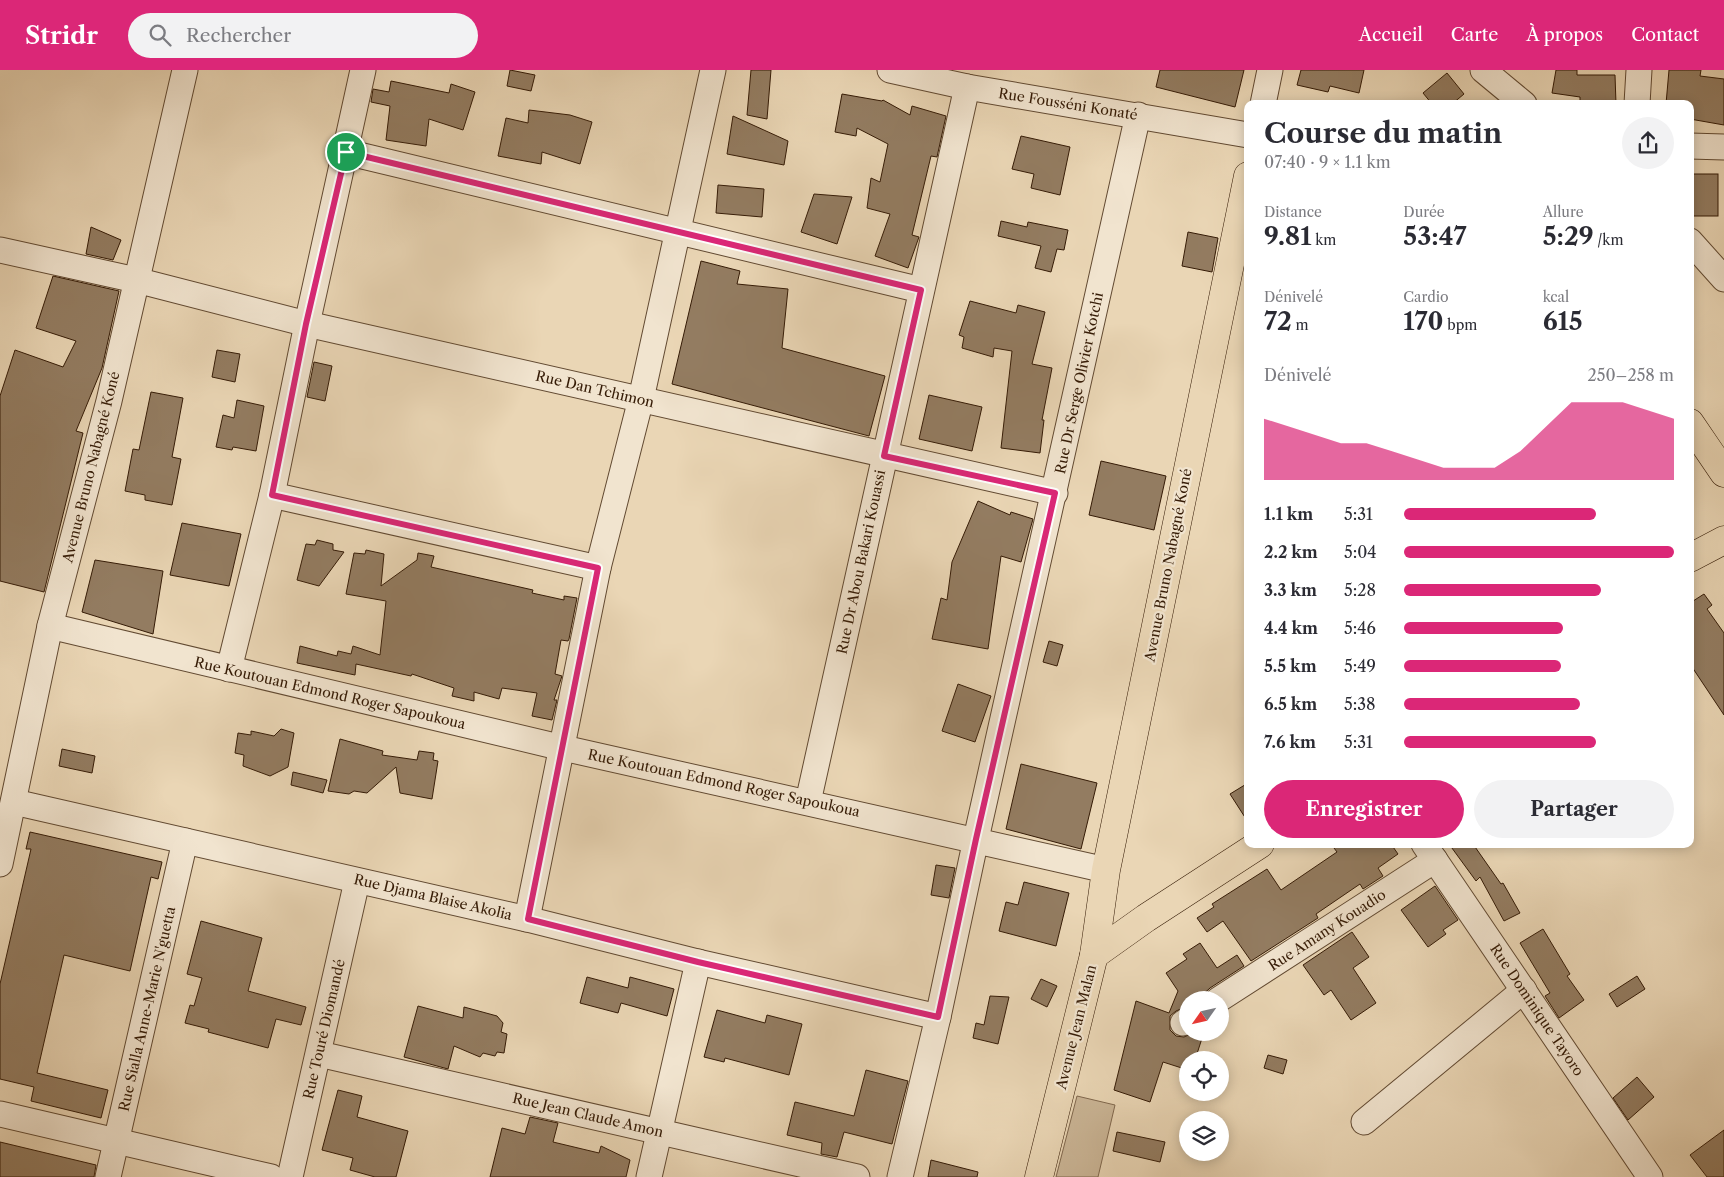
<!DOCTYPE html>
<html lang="fr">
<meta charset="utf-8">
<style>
:root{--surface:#fff;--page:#f2f2f3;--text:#2b2b33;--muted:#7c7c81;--accent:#db2777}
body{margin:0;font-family:"Libre Caslon Text",serif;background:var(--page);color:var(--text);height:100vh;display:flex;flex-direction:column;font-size:19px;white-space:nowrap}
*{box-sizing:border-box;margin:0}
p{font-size:16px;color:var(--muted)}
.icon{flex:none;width:28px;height:28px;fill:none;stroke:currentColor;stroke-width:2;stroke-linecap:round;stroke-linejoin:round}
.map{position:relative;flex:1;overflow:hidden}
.panel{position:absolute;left:1244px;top:30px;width:450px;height:748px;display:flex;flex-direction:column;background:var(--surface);border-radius:10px;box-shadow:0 2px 12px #0003}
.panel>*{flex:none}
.needle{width:32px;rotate:236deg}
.tools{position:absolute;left:1179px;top:921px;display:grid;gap:10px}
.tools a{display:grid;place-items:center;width:50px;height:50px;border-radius:50%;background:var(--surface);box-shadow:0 2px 12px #0003;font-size:25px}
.pin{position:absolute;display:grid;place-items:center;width:42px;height:42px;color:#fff;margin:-21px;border:2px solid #fff;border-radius:50%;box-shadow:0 1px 5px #0007}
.round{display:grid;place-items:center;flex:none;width:52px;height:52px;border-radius:26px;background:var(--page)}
.overview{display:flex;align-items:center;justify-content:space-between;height:85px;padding:0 20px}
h1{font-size:28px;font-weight:700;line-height:38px}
.metrics{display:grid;grid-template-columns:repeat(3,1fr);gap:8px;height:85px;padding:5px 20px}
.metrics div{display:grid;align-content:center}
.metrics b{font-size:25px;font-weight:700}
.metrics small{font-size:14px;font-weight:400}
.metrics p{font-size:14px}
.chart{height:140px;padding:10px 20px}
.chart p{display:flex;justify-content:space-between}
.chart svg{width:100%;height:90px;margin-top:5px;fill:var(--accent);opacity:.7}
.primary-button{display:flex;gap:10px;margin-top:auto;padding:10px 20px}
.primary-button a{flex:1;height:58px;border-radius:30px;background:var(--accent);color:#fff;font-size:20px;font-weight:700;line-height:58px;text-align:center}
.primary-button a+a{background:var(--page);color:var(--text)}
ul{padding:0 20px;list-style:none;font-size:16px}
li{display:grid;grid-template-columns:80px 60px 1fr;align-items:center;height:38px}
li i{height:12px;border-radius:6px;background:var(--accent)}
header{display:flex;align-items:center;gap:30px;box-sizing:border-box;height:70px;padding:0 25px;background:var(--accent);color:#fff}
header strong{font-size:24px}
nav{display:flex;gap:28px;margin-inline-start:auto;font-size:18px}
.search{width:350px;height:45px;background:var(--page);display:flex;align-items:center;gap:12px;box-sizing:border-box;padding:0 18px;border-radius:28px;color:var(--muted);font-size:19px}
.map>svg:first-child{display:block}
</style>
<header>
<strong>Stridr</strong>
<div class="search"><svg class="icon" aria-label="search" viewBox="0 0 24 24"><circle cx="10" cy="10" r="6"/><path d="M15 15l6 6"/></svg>Rechercher</div>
<nav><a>Accueil</a><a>Carte</a><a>À propos</a><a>Contact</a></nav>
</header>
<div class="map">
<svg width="1724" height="1107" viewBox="0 0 1724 1107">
<rect width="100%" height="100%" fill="#ead6b5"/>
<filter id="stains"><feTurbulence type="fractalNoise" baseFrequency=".004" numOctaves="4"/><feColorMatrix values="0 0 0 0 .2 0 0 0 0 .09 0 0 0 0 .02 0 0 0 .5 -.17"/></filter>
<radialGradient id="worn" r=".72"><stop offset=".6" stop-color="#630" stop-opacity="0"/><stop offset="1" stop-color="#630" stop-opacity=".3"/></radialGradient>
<polygon fill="#cbb697" stroke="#80684e" points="1077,1026 1115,1035 1098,1107 1056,1107"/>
<g fill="#937c61" stroke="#351b06">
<polygon points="510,0 535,5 531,21 507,16"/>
<polygon points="751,0 771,0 767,49 747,45"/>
<polygon points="1160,0 1244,0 1235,37 1156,17"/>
<polygon points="1301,0 1364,0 1359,23 1330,16 1328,22 1297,15"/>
<polygon points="1556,0 1577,0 1577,5 1615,5 1616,34 1580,34 1580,27 1552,23"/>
<polygon points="1669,0 1701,0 1700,6 1724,9 1724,55 1690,49 1690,34 1666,34"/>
<polygon points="1447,3 1464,24 1452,34 1432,34 1423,23"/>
<polygon points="391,11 449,23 451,14 475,22 463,60 429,49 426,76 386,70 390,36 371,32 373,19 389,22"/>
<polygon points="842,24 882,31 883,30 910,45 912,36 946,46 937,87 931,86 912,165 919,167 908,198 875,186 890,144 867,138 871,108 880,112 888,74 857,58 856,66 835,62"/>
<polygon points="529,40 570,45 592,52 580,94 542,82 541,94 498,86 506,48 528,53"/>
<polygon points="733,46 788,71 784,95 727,84"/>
<polygon points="1021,66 1070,77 1060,125 1031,118 1034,104 1012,99"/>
<rect x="1690" y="104" width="28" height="42"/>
<polygon points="718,115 764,119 762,147 716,143"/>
<polygon points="814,124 852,127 837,174 801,162"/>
<polygon points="1001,151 1027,157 1028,152 1068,160 1064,180 1057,179 1051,202 1035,198 1041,176 998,166"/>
<polygon points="91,157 121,170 113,190 86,184"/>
<polygon points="1188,162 1218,168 1212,202 1182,196"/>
<polygon points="701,191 740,201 737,214 788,219 782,278 885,306 869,366 672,314"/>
<polygon points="53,206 119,221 102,298 76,361 83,363 44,522 0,511 0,326 15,280 63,297 76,271 36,258"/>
<polygon points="970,231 1016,243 1018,235 1045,242 1032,294 1052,298 1042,350 1044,350 1040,383 1001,378 1012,281 994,278 993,287 962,278 964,267 959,265"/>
<polygon points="217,280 240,284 235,312 212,307"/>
<polygon points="314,292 332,296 325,331 307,327"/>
<polygon points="151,322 183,328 172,387 181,389 172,435 145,430 145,425 125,421 133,379 139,380"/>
<polygon points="929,325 982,337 972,381 919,369"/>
<polygon points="237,330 264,336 256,381 233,377 232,380 216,377 223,345 234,348"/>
<polygon points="1101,391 1166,406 1154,460 1089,445"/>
<polygon points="978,431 1010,445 1011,442 1033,449 1021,492 1001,486 988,579 932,569 941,528 947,530 952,492"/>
<polygon points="182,453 241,464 229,516 170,505"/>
<polygon points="317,470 333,474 333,480 344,482 319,516 297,510 306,474 315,475"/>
<polygon points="366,480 384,484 381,516 417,490 418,483 434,486 431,497 533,520 532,523 564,530 564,526 577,528 569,569 568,571 561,570 555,604 562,606 554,630 557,630 552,650 532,646 537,623 502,618 499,629 474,622 474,631 452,626 454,618 412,604 411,606 356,594 355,605 297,593 300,576 337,586 338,581 351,584 353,576 380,585 386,531 346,524 354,483 365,484"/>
<polygon points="95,490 163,501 153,564 82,542"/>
<polygon points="1704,524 1712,535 1707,539 1724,563 1724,645 1690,594 1690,533"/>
<polygon points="1049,571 1063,575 1057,596 1043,592"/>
<polygon points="958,614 991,626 975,672 942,661"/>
<polygon points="281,659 294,663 288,697 270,706 243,696 244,685 235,683 238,663 251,665 251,661 274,666"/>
<polygon points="340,669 383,681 382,685 417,690 419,681 434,683 433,690 438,691 432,729 400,723 396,697 367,723 354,721 349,724 328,721"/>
<polygon points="62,679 95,686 92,703 59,696"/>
<polygon points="1021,694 1097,713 1081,779 1006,759"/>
<polygon points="293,702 327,710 323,723 291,715"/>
<polygon points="1248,713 1248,752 1230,724"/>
<polygon points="30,762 162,792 158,809 151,807 130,901 64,885 37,1003 108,1020 101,1048 31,1031 34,1017 0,1009 0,914 31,779 26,779"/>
<polygon points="1331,774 1391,774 1398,784 1378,798 1383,806 1363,819 1360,814 1316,844 1318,848 1251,891 1223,851 1207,862 1197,848 1214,837 1212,834 1267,799 1281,820 1337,782"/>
<polygon points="1449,774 1473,774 1501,814 1503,813 1520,843 1504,851 1480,807 1476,811"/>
<polygon points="936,795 955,798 949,828 931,825"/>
<polygon points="1024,812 1069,823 1056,876 999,861 1006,832 1018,835"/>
<polygon points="1435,816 1458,850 1443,860 1446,864 1428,877 1401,840"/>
<polygon points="201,851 262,868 248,921 306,937 301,955 276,949 268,978 208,962 209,959 185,953 190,935 194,936 202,908 187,904"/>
<polygon points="1543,859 1570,904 1567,906 1584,930 1559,948 1545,926 1550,923 1520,873"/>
<polygon points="1352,862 1369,887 1353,898 1376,933 1351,950 1331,920 1324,925 1303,895"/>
<polygon points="1200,873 1217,898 1237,885 1244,896 1210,918 1197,930 1188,930 1188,936 1176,941 1170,946 1170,960 1176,966 1184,967 1195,962 1204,962 1195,990 1188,990 1188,1000 1163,992 1150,1032 1114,1020 1136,931 1169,943 1178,921 1166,903 1187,889 1183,884"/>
<polygon points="1637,906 1645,919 1617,937 1609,924"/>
<polygon points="587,907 628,918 630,907 674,919 667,946 621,933 618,943 580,933"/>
<polygon points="1041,909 1057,916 1047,937 1031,929"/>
<polygon points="990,926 1009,927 998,974 973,968 976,953 984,955"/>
<polygon points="418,936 463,948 464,937 497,946 503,953 501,962 507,964 504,983 497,982 495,986 483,983 480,987 454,976 448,999 404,987"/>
<polygon points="717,940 765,953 767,945 802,954 789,1005 725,988 724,992 704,987"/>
<polygon points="1268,985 1287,990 1283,1004 1264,998"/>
<polygon points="866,1000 908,1011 892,1074 844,1062 837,1087 821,1084 822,1073 787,1065 795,1032 854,1046"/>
<polygon points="1637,1007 1654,1027 1628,1050 1613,1028"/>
<polygon points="338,1020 362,1026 357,1047 408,1061 396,1107 375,1107 350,1100 353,1088 322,1080"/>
<polygon points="530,1047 558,1053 553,1072 599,1083 601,1076 630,1090 626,1107 490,1107 502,1058 525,1064"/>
<polygon points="1724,1060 1724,1107 1707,1107 1690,1085"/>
<polygon points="1117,1062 1165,1072 1160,1092 1113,1081"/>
<polygon points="0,1072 96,1095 94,1107 0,1107"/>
<polygon points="931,1090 978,1102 977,1107 928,1107"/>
</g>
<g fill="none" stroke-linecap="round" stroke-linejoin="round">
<g stroke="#624a32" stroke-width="27">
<g id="minor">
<polyline points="890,0 967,17 1248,65"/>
<polyline points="1483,0 1524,34"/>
<polyline points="1263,34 1270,0"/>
<polyline points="1637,34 1639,0"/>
<polyline points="1690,76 1724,77"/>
<polyline points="346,82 921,220"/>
<polyline points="1690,171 1724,209"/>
<polyline points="0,180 136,210 307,254 1055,423"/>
<polyline points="272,425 598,498"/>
<polyline points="50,556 563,678 1106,800"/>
<polyline points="229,599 272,425 307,254 363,0"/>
<polyline points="14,732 527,849 698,892 938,947"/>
<polyline points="808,732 967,17"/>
<polyline points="1424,774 1650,1107"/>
<polyline points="0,794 50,556 109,331 185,0"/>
<polyline points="527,849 598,498 641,329 713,0"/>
<polyline points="1218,930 1435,790"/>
<polyline points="1183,953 1188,950"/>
<polyline points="319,984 857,1107"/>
<polyline points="0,1044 271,1107"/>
<polyline points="1364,1052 1524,920"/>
<polyline points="108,1107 185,771"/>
<polyline points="290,1107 357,811"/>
<polyline points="649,1107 698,892"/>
<polyline points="900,1107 938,947 976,769 1138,45"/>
</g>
</g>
<g stroke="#351b06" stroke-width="29">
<g id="major">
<polyline points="1690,353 1724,403"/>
<polyline points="1690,488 1724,470"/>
<polyline points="1094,885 1146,848 1260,774"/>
<polyline points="1039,1107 1094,885 1106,800 1248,106"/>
</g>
</g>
<use href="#minor" stroke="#f1e4cf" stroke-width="25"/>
<use href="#major" stroke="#ead6b5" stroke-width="28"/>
</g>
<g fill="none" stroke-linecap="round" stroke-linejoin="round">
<g stroke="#fff" stroke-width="10">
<polygon id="route" points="346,82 921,220 884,386 1055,423 976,769 938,947 698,892 528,849 598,498 272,425 306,254"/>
</g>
<use href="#route" stroke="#db2777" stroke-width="6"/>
</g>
<g text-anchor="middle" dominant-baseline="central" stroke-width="4.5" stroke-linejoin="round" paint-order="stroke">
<g font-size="14" fill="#351b06" stroke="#f1e4cf">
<text transform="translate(1068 34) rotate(9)">Rue Fousséni Konaté</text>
<text transform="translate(1079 313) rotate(-78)">Rue Dr Serge Olivier Kotchi</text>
<text transform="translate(595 319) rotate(13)">Rue Dan Tchimon</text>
<text transform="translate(91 397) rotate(-76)">Avenue Bruno Nabagné Koné</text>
<text transform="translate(861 492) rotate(-78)">Rue Dr Abou Bakari Kouassi</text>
<text transform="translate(1168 495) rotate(-79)">Avenue Bruno Nabagné Koné</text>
<text transform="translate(330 623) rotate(13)">Rue Koutouan Edmond Roger Sapoukoua</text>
<text transform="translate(724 713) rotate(12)">Rue Koutouan Edmond Roger Sapoukoua</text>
<text transform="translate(433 827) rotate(13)">Rue Djama Blaise Akolia</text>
<text transform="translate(1327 860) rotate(-33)">Rue Amany Kouadio</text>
<text transform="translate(147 939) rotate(-77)">Rue Sialla Anne-Marie N'guetta</text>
<text transform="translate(1537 940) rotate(56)">Rue Dominique Tayoro</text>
<text transform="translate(1076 957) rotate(-76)">Avenue Jean Malan</text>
<text transform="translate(324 959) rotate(-77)">Rue Touré Diomandé</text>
<text transform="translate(588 1045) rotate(13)">Rue Jean Claude Amon</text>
</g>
</g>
<rect width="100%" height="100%" filter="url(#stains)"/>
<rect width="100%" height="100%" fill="url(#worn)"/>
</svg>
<div class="tools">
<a><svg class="needle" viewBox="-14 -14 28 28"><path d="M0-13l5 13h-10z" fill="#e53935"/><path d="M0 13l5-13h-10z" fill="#7c7c81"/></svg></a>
<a><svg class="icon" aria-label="locate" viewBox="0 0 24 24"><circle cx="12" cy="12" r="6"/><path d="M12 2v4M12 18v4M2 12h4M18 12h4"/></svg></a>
<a><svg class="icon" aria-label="layers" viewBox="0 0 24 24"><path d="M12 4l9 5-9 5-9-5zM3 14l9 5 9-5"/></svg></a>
</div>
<div class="pin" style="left:346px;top:82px;background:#1e9e55"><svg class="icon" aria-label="arrive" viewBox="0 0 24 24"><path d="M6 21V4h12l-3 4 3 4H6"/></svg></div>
<section class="panel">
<div class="overview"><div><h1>Course du matin</h1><p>07:40 · 9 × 1.1 km</p></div><a class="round"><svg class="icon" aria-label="share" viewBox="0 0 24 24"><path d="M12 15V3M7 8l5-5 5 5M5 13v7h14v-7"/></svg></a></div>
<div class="metrics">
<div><p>Distance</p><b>9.81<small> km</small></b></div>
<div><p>Durée</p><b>53:47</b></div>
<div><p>Allure</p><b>5:29<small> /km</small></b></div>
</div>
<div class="metrics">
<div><p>Dénivelé</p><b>72<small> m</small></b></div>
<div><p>Cardio</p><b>170<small> bpm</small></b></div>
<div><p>kcal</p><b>615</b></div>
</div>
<div class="chart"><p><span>Dénivelé</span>250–258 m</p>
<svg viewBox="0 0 160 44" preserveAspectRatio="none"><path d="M0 44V14L10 18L20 22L30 26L40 26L50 30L60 34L70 38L80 38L90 38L100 30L110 18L120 6L130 6L140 6L150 10L160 14V44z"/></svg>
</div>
<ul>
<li><b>1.1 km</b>5:31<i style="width:71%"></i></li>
<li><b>2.2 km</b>5:04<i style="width:100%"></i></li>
<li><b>3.3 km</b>5:28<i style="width:73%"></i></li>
<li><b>4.4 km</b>5:46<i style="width:59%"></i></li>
<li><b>5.5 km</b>5:49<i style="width:58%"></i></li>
<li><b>6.5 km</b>5:38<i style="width:65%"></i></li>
<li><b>7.6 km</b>5:31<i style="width:71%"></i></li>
</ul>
<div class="primary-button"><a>Enregistrer</a><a>Partager</a></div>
</section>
</div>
